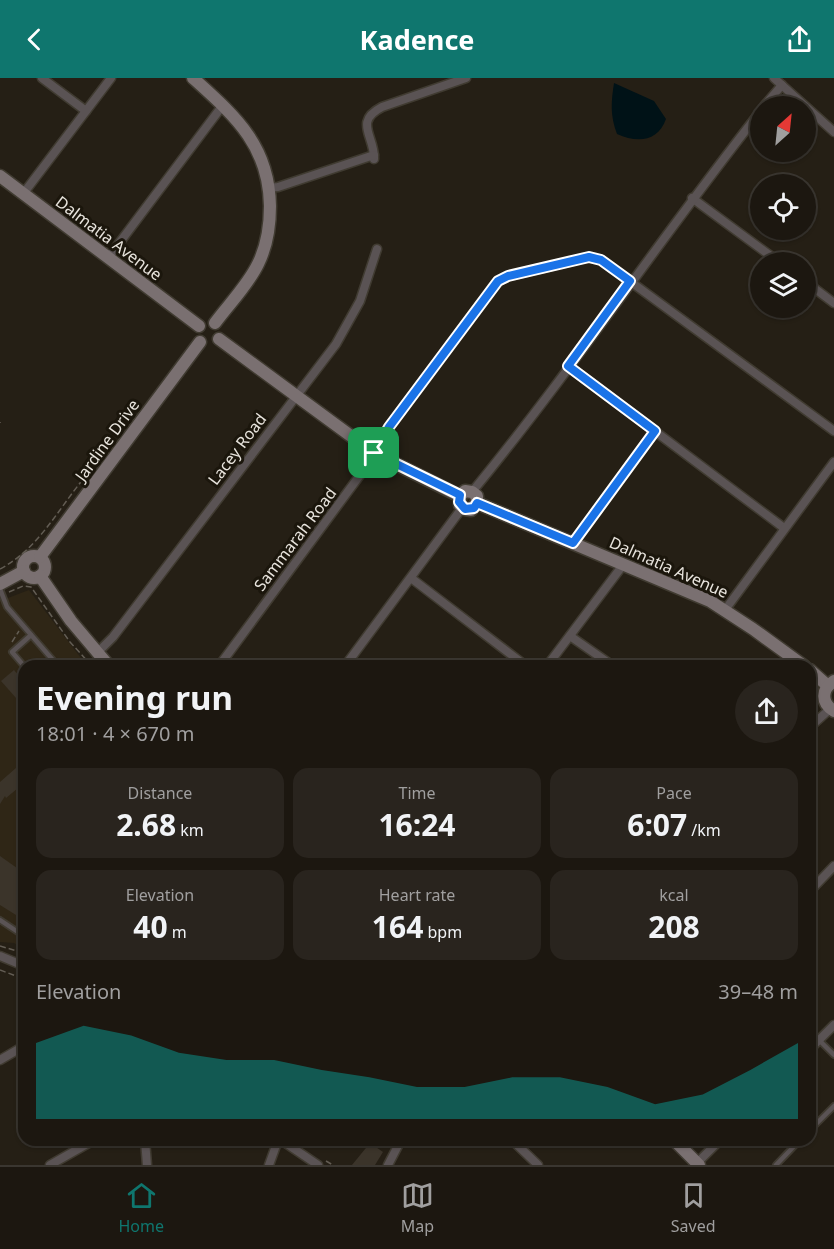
<!DOCTYPE html>
<meta charset="utf-8">
<style>
:root{--surface:#1c1710;--page:#29241e;--text:#f1f3f6;--muted:#a09f9f;--line:#3a3630;--accent:#0f766e}
body{margin:0;font-family:"Noto Sans",sans-serif;background:var(--page);color:var(--text);height:100vh;display:flex;flex-direction:column;font-size:22px;white-space:nowrap}
*{box-sizing:border-box;margin:0}
p{font-size:20px;color:var(--muted)}
.icon{flex:none;width:33px;height:33px;fill:none;stroke:currentColor;stroke-width:2;stroke-linecap:round;stroke-linejoin:round}
.map{position:relative;flex:1;overflow:hidden}
.panel{position:absolute;left:18px;top:582px;width:798px;height:486px;display:flex;flex-direction:column;background:var(--surface);border-radius:18px;box-shadow:0 2px 4px #0004,0 0 0 2px var(--line)}
.panel>*{flex:none}
.needle{width:39px;rotate:27deg}
.buttons{position:absolute;left:750px;top:18px;display:grid;gap:12px}
.buttons a{display:grid;place-items:center;width:66px;height:66px;border-radius:50%;background:var(--surface);box-shadow:0 2px 4px #0004,0 0 0 2px var(--line);font-size:30px}
.pin{position:absolute;display:grid;place-items:center;width:51px;height:51px;color:#fff;margin:-26px;border-radius:12px;box-shadow:0 3px 9px #0006}
.round{display:grid;place-items:center;flex:none;width:63px;height:63px;border-radius:32px;background:var(--page)}
.summary{display:flex;align-items:center;justify-content:space-between;height:102px;padding:0 18px}
h1{font-size:33px;font-weight:700;line-height:45px}
.stats{display:grid;grid-template-columns:repeat(3,1fr);gap:9px;height:102px;padding:6px 18px}
.stats div{display:grid;align-content:center;border-radius:15px;background:var(--page);text-align:center}
.stats b{font-size:30px;font-weight:700}
.stats small{font-size:16px;font-weight:400}
.stats p{font-size:16px}
.chart{height:168px;padding:12px 18px}
.chart p{display:flex;justify-content:space-between}
.chart svg{width:100%;height:108px;margin-top:6px;fill:var(--accent);opacity:.7}
header{display:flex;justify-content:space-between;align-items:center;height:78px;padding:0 18px;background:var(--accent);color:#fff;font-size:27px;font-weight:700}
.dock{display:flex;justify-content:space-around;align-items:center;height:84px;border-top:2px solid var(--line);background:var(--surface);font-size:16px;color:var(--muted)}
.dock a{display:grid;justify-items:center;gap:3px}
.dock .active{color:var(--accent)}
.map>svg:first-child{display:block}
</style>
<header><svg class="icon" aria-label="back" viewBox="0 0 24 24"><path d="M15 5l-7 7 7 7"/></svg>Kadence<svg class="icon" aria-label="share" viewBox="0 0 24 24"><path d="M12 15V3M7 8l5-5 5 5M5 13v7h14v-7"/></svg></header>
<div class="map">
<svg width="834" height="1087" viewBox="0 0 834 1087">
<rect width="100%" height="100%" fill="#251f15"/>
<polygon fill="#2f2616" points="29,512 87,588 24,588 24,871 14,865 0,864 0,523"/>
<path fill="#001217" d="M614 5 654 23 666 41C658 64 637 65 617 56 610 38 611 24 614 5Z"/>
<g fill="#3b342a">
<polygon points="14,592 24,604 24,629 1,603"/>
<polygon points="24,683 24,705 6,720 5,718 0,726 0,704"/>
<polygon points="0,778 24,795 24,842 0,827"/>
<polygon points="370,1065 383,1074 375,1087 352,1087"/>
</g>
<g fill="none" stroke-linecap="round" stroke-linejoin="round">
<g stroke="#403b31" stroke-width="8">
<g id="lane">
<polyline points="0,511 7,529 58,588"/>
<polyline points="24,588 12,574 31,557"/>
<polyline points="0,842 24,858"/>
<polyline points="819,962 834,977"/>
<polyline points="810,1052 834,1028"/>
<polyline points="776,1087 800,1062"/>
</g>
</g>
<g stroke="#403b31" stroke-width="11">
<g id="street">
<polyline points="42,0 86,33"/>
<polyline points="774,0 834,54"/>
<polyline points="764,28 782,7"/>
<path d="M374 81C375 58 353 44 382 29L466 0"/>
<polyline points="269,110 278,109 374,77"/>
<polyline points="23,116 111,0"/>
<polyline points="692,120 779,184"/>
<polyline points="108,180 223,27"/>
<polyline points="806,204 834,225"/>
<polyline points="568,288 784,450"/>
<path d="M472 414C573 291 662 158 760 34"/>
<polyline points="573,465 655,353"/>
<polyline points="411,500 526,588"/>
<polyline points="725,532 834,384"/>
<polyline points="570,558 613,588"/>
<polyline points="97,575 113,559 336,266 360,223 377,171"/>
<polyline points="219,588 366,389 389,349 495,206 505,199 589,179 601,182 834,353"/>
<polyline points="345,588 462,430"/>
<polyline points="547,588 623,487"/>
<polyline points="810,649 830,631"/>
<polyline points="810,813 834,788"/>
<polyline points="0,878 24,888"/>
<polyline points="810,971 834,947"/>
<polyline points="0,982 24,968"/>
<polyline points="145,1062 147,1087"/>
<polyline points="281,1062 318,1087"/>
<polyline points="512,1062 538,1087"/>
<polyline points="50,1087 94,1062"/>
<polyline points="269,1087 278,1062"/>
<polyline points="388,1087 401,1062"/>
<polyline points="695,1087 720,1062"/>
</g>
</g>
<g stroke="#403b31" stroke-width="15">
<g id="secondary">
<path d="M193 0C235 38 269 67 270 128 270 148 267 168 258 186 248 207 229 226 215 245"/>
<polyline points="0,98 199,248"/>
<polyline points="219,261 374,375 460,418"/>
<polyline points="460,418 460,427 465,431 471,432 477,425"/>
<polyline points="460,418 465,413 472,414 477,418 477,425"/>
<polyline points="477,425 710,523 753,551 804,588"/>
<circle cx="34" cy="489" r="11"/>
<polyline points="40,479 200,264"/>
<polyline points="40,498 71,543 109,588"/>
<polyline points="0,506 24,493"/>
<polyline points="810,592 828,608"/>
<path d="M834 603C821 611 821 625 834 633"/>
<polyline points="674,1062 699,1087"/>
</g>
</g>
<g stroke="#635d54" stroke-width="1.5" stroke-dasharray="6 3" stroke-linecap="butt">
<polyline points="0,345 0,344"/>
<path d="M0 491C38 471 57 433 84 400"/>
<polyline points="9,514 23,508 31,509 70,564 92,588"/>
<polyline points="12,564 19,553"/>
<polyline points="0,868 24,875"/>
<polyline points="0,892 24,901"/>
<polyline points="326,1083 333,1087"/>
</g>
<use href="#lane" stroke="#5a5354" stroke-width="4.5"/>
<use href="#street" stroke="#5a5354" stroke-width="8"/>
<use href="#secondary" stroke="#7a7071" stroke-width="12"/>
</g>
<g fill="none" stroke-linecap="round" stroke-linejoin="round">
<g stroke="#fff" stroke-width="12">
<polygon id="route" points="589,179 601,182 630,203 568,288 655,353 573,465 477,425 474,430 465,431 459,424 460,417 374,375 389,349 498,203 508,198"/>
</g>
<use href="#route" stroke="#1a73e8" stroke-width="8"/>
</g>
<g text-anchor="middle" dominant-baseline="central" stroke-width="6" stroke-linejoin="round" paint-order="stroke">
<g font-size="16" fill="#e8e4dd" stroke="#1b160c">
<text transform="translate(109 160) rotate(37)">Dalmatia Avenue</text>
<text transform="translate(107 362) rotate(-54)">Jardine Drive</text>
<text transform="translate(237 371) rotate(-53)">Lacey Road</text>
<text transform="translate(295 461) rotate(-53)">Sammarah Road</text>
<text transform="translate(669 489) rotate(24)">Dalmatia Avenue</text>
</g>
</g>
</svg>
<div class="buttons">
<a><svg class="needle" viewBox="-14 -14 28 28"><path d="M0-13l5 13h-10z" fill="#e53935"/><path d="M0 13l5-13h-10z" fill="#a09f9f"/></svg></a>
<a><svg class="icon" aria-label="locate" viewBox="0 0 24 24"><circle cx="12" cy="12" r="6"/><path d="M12 2v4M12 18v4M2 12h4M18 12h4"/></svg></a>
<a><svg class="icon" aria-label="layers" viewBox="0 0 24 24"><path d="M12 4l9 5-9 5-9-5zM3 14l9 5 9-5"/></svg></a>
</div>
<div class="pin" style="left:374px;top:375px;background:#1e9e55"><svg class="icon" aria-label="arrive" viewBox="0 0 24 24"><path d="M6 21V4h12l-3 4 3 4H6"/></svg></div>
<section class="panel">
<div class="summary"><div><h1>Evening run</h1><p>18:01 · 4 × 670 m</p></div><a class="round"><svg class="icon" aria-label="share" viewBox="0 0 24 24"><path d="M12 15V3M7 8l5-5 5 5M5 13v7h14v-7"/></svg></a></div>
<div class="stats">
<div><p>Distance</p><b>2.68<small> km</small></b></div>
<div><p>Time</p><b>16:24</b></div>
<div><p>Pace</p><b>6:07<small> /km</small></b></div>
</div>
<div class="stats">
<div><p>Elevation</p><b>40<small> m</small></b></div>
<div><p>Heart rate</p><b>164<small> bpm</small></b></div>
<div><p>kcal</p><b>208</b></div>
</div>
<div class="chart"><p><span>Elevation</span>39–48 m</p>
<svg viewBox="0 0 160 44" preserveAspectRatio="none"><path d="M0 44V13L10 6L20 10L30 17L40 20L50 20L60 24L70 27L80 31L90 31L100 27L110 27L120 31L130 38L140 34L150 24L160 13V44z"/></svg>
</div>
</section>
</div>
<nav class="dock">
<a class="active"><svg class="icon" aria-label="home" viewBox="0 0 24 24"><path d="M3 11l9-7 9 7M6 9v11h12V9"/></svg>Home</a>
<a><svg class="icon" aria-label="map" viewBox="0 0 24 24"><path d="M3 6l6-2 6 2 6-2v14l-6 2-6-2-6 2zM9 4v14M15 6v14"/></svg>Map</a>
<a><svg class="icon" aria-label="saved" viewBox="0 0 24 24"><path d="M7 4h10v16l-5-4-5 4z"/></svg>Saved</a>
</nav>
